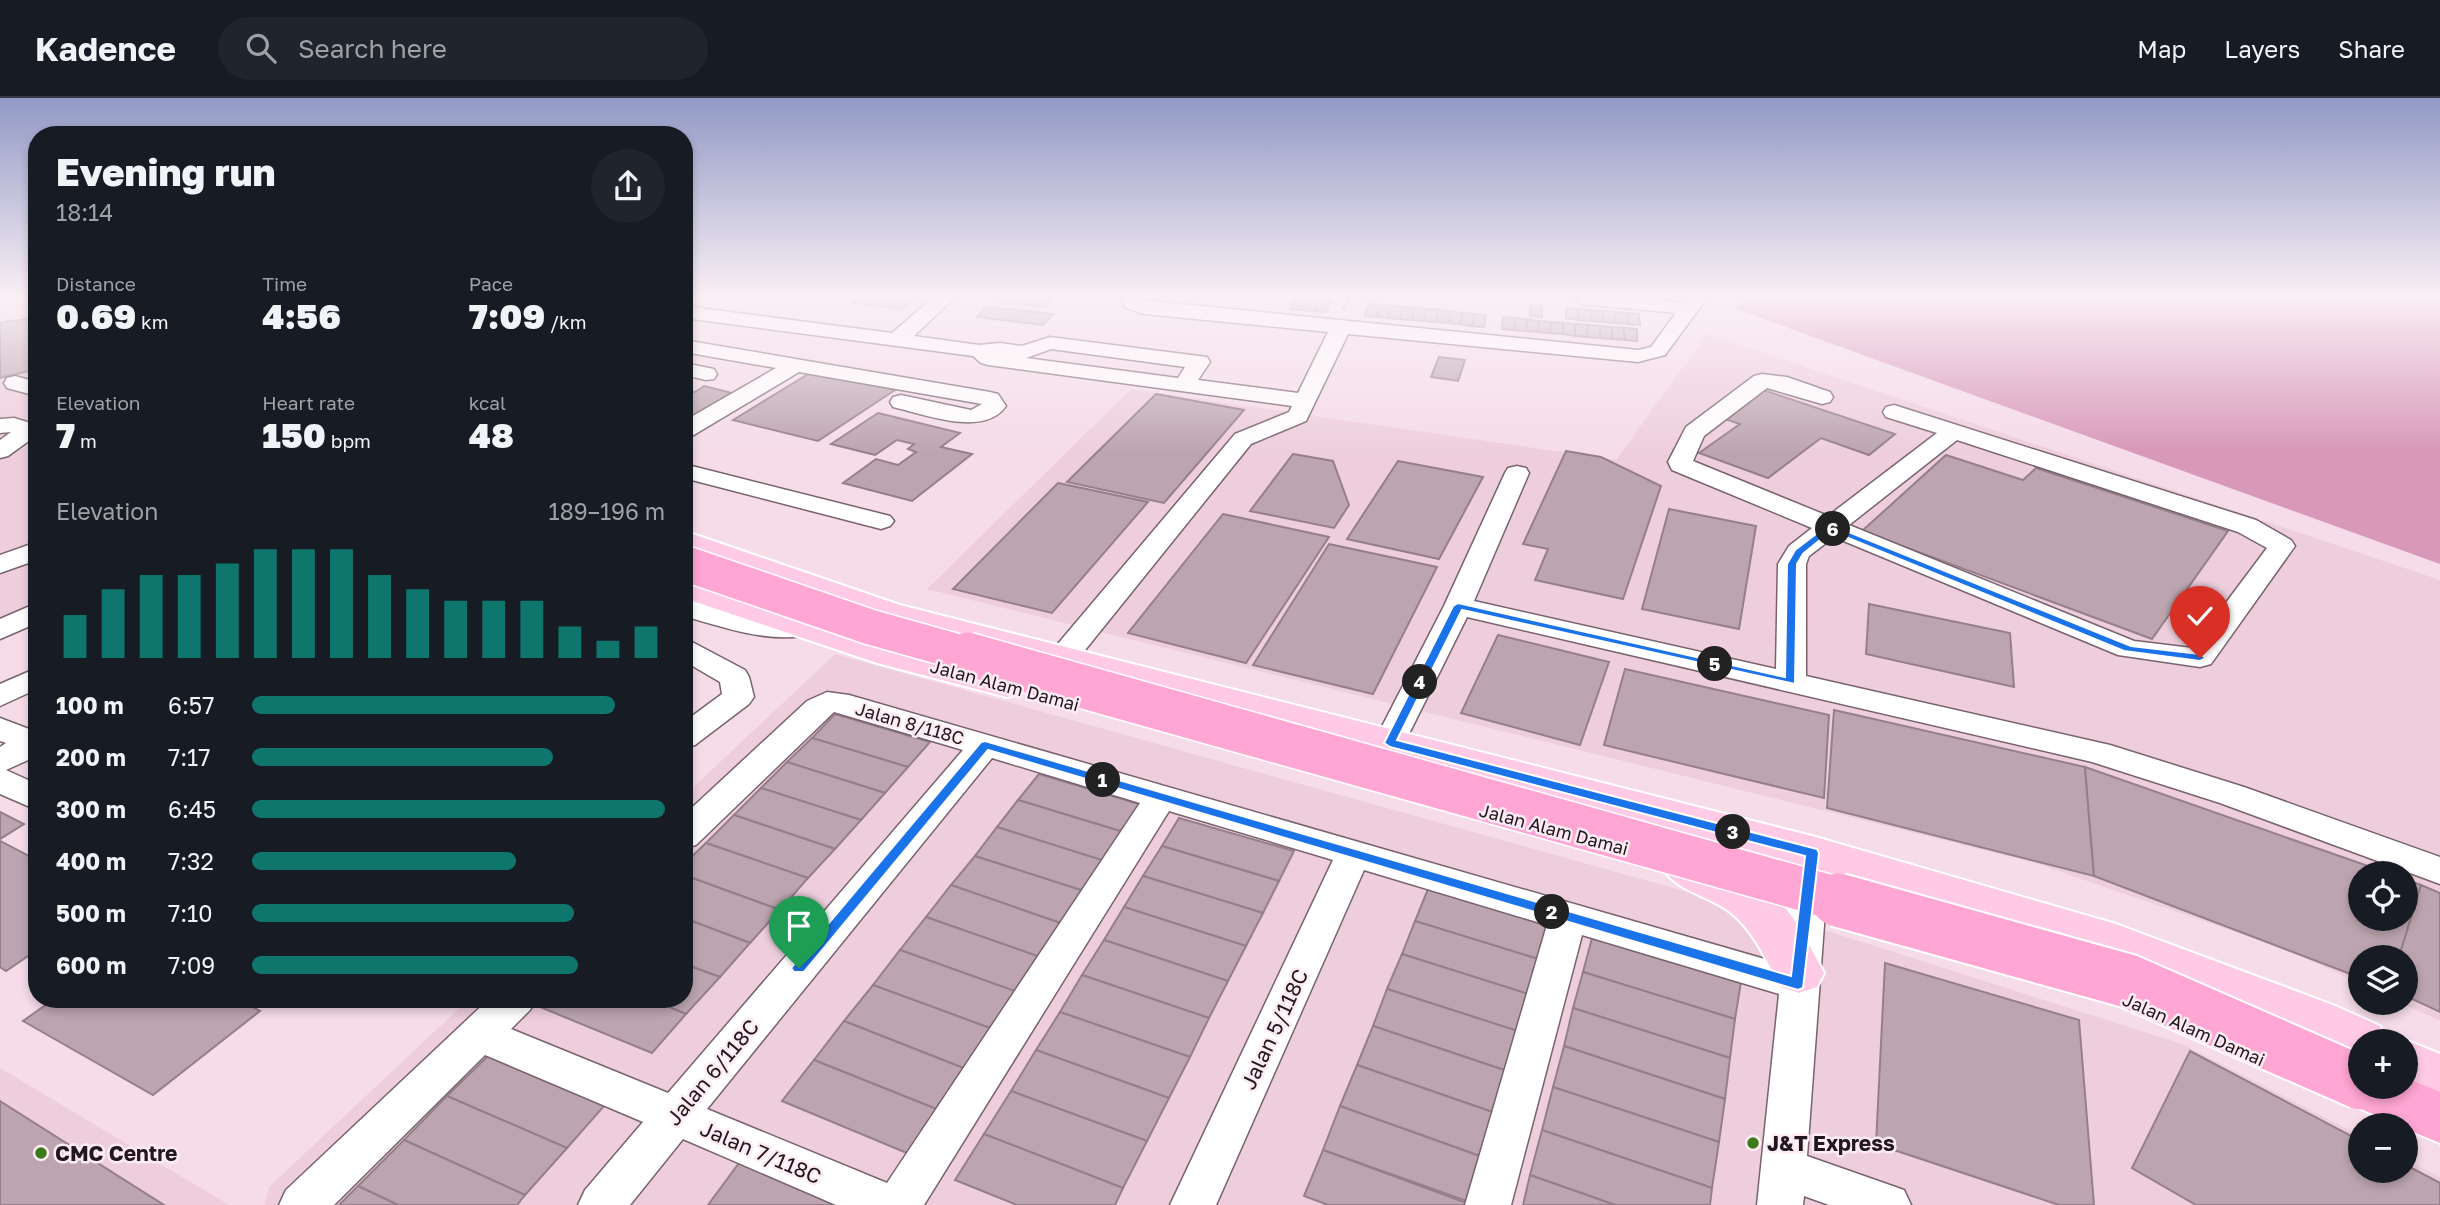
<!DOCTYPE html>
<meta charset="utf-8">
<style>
:root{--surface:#171b24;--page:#20242c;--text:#f1f3f6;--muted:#9ea1a6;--line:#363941;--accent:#0f766e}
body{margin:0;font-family:"Golos Text",sans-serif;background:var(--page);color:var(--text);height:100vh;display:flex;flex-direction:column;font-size:26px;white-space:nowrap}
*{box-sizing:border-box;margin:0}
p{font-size:23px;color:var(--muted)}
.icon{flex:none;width:38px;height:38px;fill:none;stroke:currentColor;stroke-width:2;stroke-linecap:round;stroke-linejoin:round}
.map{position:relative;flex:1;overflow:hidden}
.drawer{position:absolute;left:28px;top:28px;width:665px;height:882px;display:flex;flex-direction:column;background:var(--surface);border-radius:28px;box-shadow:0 4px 10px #0003}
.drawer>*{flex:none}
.tools{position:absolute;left:2348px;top:763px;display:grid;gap:14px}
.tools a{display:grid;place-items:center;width:70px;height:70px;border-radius:50%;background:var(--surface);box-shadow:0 4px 10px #0003;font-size:35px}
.pin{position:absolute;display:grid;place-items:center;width:60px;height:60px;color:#fff;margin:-72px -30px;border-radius:50% 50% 50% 0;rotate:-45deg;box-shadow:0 0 7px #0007}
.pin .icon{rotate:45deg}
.km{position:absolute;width:35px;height:35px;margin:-18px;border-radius:50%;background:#222;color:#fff;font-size:19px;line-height:35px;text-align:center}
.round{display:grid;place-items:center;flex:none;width:74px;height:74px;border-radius:37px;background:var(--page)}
.overview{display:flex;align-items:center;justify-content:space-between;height:119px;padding:0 28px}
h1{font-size:38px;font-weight:800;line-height:52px}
.stats{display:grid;grid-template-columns:repeat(3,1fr);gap:10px;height:119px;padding:7px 28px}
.stats div{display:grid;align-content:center}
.stats b{font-size:35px;font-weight:800}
.stats small{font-size:19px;font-weight:400}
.stats p{font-size:19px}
.chart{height:196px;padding:14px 28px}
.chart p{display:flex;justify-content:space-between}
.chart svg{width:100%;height:126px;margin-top:7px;stroke:var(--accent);stroke-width:6}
ul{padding:0 28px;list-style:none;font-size:23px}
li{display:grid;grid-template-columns:112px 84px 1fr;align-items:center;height:52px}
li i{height:18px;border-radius:9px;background:var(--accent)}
header{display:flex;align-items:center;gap:42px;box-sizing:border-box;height:98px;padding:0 35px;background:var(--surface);border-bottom:2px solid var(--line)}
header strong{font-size:33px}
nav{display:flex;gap:38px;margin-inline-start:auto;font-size:24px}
.search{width:490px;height:63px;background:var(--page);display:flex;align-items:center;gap:18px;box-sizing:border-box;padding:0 24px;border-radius:38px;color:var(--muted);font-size:26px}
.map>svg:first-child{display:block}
</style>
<header>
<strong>Kadence</strong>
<div class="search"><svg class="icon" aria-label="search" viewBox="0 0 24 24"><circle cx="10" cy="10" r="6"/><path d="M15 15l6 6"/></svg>Search here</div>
<nav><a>Map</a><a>Layers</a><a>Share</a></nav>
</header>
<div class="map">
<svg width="2440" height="1107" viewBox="0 0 2440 1107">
<rect width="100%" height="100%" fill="#f5dce8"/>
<g fill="#eecedd" fill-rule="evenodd">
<polygon points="29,200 37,200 37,525 0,543 0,211"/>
<path d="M1707 236 2440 482V923L2401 905H2406V859H2361V886L2288 852 2032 764 927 491 1131 291 1616 362ZM2361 775H2406V821H2361Z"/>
<polygon points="835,556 1831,834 2182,946 2361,1038 2361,1073 2406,1073 2406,1061 2440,1079 2440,1107 265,1107 269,1089 469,901 684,901 684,698"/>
<polygon points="0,970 229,1107 0,1107"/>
</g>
<polygon fill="#d898b9" points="1744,200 2440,200 2440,466 1736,211"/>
<g fill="#bca5b0" stroke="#957f8a" stroke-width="2">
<polygon points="859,200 905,200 914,202 902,211 853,205"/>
<polygon points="999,200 1054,200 1046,209 996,203"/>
<polygon points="1296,200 1308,201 1302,212 1290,211"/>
<polygon points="1308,201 1319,202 1314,213 1302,212"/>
<polygon points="1319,202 1331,203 1326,214 1314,213"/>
<polygon points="1368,206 1380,207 1376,219 1365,218"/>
<polygon points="1380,207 1392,208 1388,220 1376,219"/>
<polygon points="1530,207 1542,208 1542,219 1530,218"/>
<polygon points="1392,208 1404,209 1400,221 1388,220"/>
<polygon points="987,209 1053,216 1043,227 977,219"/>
<polygon points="1404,209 1415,210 1412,222 1400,221"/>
<polygon points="1415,210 1427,211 1424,223 1412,222"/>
<polygon points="1566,210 1578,211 1579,222 1566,220"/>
<polygon points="1427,211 1439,212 1436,224 1424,223"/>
<polygon points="1578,211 1590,212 1591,223 1579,222"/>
<polygon points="1439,212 1451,213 1448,225 1436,224"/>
<polygon points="1590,212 1603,213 1603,224 1591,223"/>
<polygon points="1451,213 1463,215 1460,226 1448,225"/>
<polygon points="1603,213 1615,214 1615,225 1603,224"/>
<polygon points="1615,214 1627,215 1628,226 1615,225"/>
<polygon points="1463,215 1475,216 1472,228 1460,226"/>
<polygon points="1627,215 1639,216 1640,227 1628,226"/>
<polygon points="1475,216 1486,217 1484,229 1472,228"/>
<polygon points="37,219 37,271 0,280 0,225"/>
<polygon points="1503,219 1515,220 1514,232 1502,231"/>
<polygon points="1515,220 1527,221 1526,233 1514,232"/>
<polygon points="1527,221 1539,223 1538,234 1526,233"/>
<polygon points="1539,223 1551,224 1550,235 1538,234"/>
<polygon points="1551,224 1563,225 1563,236 1550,235"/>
<polygon points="1563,225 1575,226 1575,238 1563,236"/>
<polygon points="1575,226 1588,227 1587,239 1575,238"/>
<polygon points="1588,227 1600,228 1600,240 1587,239"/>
<polygon points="1600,228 1612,229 1612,241 1600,240"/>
<polygon points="1612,229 1624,230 1625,242 1612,241"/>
<polygon points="1624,230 1637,231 1637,243 1625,242"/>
<polygon points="1439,259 1465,262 1458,283 1431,279"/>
<polygon points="813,273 895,292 818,343 733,322"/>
<polygon points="704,288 744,298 684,327 684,291 695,294"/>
<polygon points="1760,291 1895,336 1869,357 1821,340 1768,380 1699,355 1740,326 1719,319"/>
<polygon points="1156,296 1244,312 1164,405 1067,384"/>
<polygon points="878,315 960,335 941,349 972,356 912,403 843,385 876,361 898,367 916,354 908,351 914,346 897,342 875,357 831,346"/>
<polygon points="1566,353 1601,359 1661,388 1623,501 1535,482 1548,451 1523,446"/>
<polygon points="1293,356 1333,363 1349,407 1334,430 1250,413"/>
<polygon points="1946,357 2023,382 2036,370 2228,433 2152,541 1862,433"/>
<polygon points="1398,363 1483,379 1439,461 1347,441"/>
<polygon points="1058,385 1148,404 1052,515 953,491"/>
<polygon points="1669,411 1756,428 1739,531 1642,511"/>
<polygon points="1223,416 1329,439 1246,565 1128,535"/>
<polygon points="1329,446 1437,469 1373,596 1253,567"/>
<polygon points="1869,506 2010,535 2014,589 1866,556"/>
<polygon points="1498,537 1609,564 1580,647 1461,615"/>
<polygon points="1625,571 1829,617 1824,700 1604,647"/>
<polygon points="1834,612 2085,669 2094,778 1827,710"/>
<polygon points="835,616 930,644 908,669 812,640"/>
<polygon points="812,640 908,669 885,695 787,664"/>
<polygon points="787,664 885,695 861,722 761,690"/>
<polygon points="2085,669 2388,775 2361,775 2361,821 2406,821 2406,782 2421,787 2399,859 2361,859 2361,880 2094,778"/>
<polygon points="1039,676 1149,709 1130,736 1018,702"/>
<polygon points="761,690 861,722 835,751 734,717"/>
<polygon points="1018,702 1130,736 1111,765 997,729"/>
<polygon points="0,714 24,726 0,741"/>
<polygon points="734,717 835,751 808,780 706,745"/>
<polygon points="1179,720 1294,753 1279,783 1162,748"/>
<polygon points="997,729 1111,765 1090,795 975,758"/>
<polygon points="0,743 37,762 37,852 6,873 0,869"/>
<polygon points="706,745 808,780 780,812 684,777 684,766"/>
<polygon points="1162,748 1279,783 1263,815 1143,778"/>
<polygon points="975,758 1090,795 1069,828 951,787"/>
<polygon points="684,777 780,812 750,845 684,820"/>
<polygon points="1143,778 1263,815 1246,848 1124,809"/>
<polygon points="951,787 1069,828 1046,861 926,819"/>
<polygon points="2421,787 2440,795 2440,914 2406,898 2406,859 2399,859"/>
<polygon points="1428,791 1558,830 1548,864 1415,823"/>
<polygon points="1124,809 1246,848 1228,883 1104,842"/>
<polygon points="926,819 1046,861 1023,896 900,852"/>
<polygon points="684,820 750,845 720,879 684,866"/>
<polygon points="1415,823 1548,864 1538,899 1402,856"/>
<polygon points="1592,840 1741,884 1735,921 1583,874"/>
<polygon points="1104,842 1228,883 1209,920 1082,877"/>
<polygon points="900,852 1023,896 998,933 873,887"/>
<polygon points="1402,856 1538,899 1527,936 1387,891"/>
<polygon points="1885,865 2079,922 2094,1107 2059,1107 1876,1046"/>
<polygon points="684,866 720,879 686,916 650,901 684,901"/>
<polygon points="1583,874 1735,921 1730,960 1573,910"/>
<polygon points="1082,877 1209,920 1190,959 1060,914"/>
<polygon points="873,887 998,933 971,973 844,923"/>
<polygon points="1387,891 1527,936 1516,976 1373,928"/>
<polygon points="54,901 238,901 260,913 153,997 23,923"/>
<polygon points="548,901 650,901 686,916 652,955 540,909"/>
<polygon points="1573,910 1730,960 1725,1001 1564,948"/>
<polygon points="1060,914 1190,959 1169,1000 1036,952"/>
<polygon points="844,923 971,973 944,1014 814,962"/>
<polygon points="1373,928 1516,976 1504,1018 1357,967"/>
<polygon points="1564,948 1725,1001 1719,1044 1553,989"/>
<polygon points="1036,952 1169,1000 1147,1043 1011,993"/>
<polygon points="2190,953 2361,1043 2361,1073 2406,1073 2406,1067 2440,1085 2440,1107 2196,1107 2132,1070"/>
<polygon points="488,958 605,1007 567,1050 447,998"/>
<polygon points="814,962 944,1014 914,1058 782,1003"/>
<polygon points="1357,967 1504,1018 1491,1062 1340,1008"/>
<polygon points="1553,989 1719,1044 1712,1090 1542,1032"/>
<polygon points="1011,993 1147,1043 1123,1090 984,1036"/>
<polygon points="447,998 567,1050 525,1097 404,1042"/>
<polygon points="0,1003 164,1107 0,1107"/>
<polygon points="1340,1008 1491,1062 1478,1107 1323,1052"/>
<polygon points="1542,1032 1712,1090 1710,1107 1615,1107 1530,1077"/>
<polygon points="984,1036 1123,1090 1115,1107 1017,1107 955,1082"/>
<polygon points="404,1042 525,1097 517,1107 398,1107 358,1088"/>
<polygon points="1323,1052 1472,1107 1328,1107 1304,1098"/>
<polygon points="739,1065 840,1107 708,1107"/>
<polygon points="1530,1077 1615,1107 1523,1107"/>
<polygon points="358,1088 398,1107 339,1107"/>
</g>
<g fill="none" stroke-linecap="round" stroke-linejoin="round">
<g stroke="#78636d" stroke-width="3">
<g id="minor">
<path d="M933 200H954L914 238 979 247 1000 245 1022 248 1050 239 1199 258 1207 259 1210 264 1198 282 1298 295 1328 234 1144 216 1126 210 1121 200 1638 252 1651 249 1676 215 1582 206 1573 200H1643L1684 205 1688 200H1707L1665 257 1638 264 1348 236 1306 323 1251 346 1057 587 1046 589 1035 587 1031 580 1035 573 1235 336 1289 314 1292 308 988 267 981 265 973 258 684 220V208L892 235ZM1051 251 1185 269 1178 280 1026 260Z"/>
<path d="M684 242 990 294 998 296 1006 308C984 340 924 316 893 309L890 304 893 299 901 297 971 312 982 306 799 274 692 338 684 340V323L776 270 684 254Z"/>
<polygon points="684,265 714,271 717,276 714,281 706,282 684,277"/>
<path d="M1762 276 1787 279 1830 294 1833 299 1830 304 1822 306 1767 290 1704 338 1693 363 1828 418 1937 335 1886 319 1883 314 1886 309 1894 307 2256 422 2291 442 2295 448 2211 566 2200 569 2118 557 1834 439 1809 458 1806 466V578L2110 647 2244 689 2440 759V786L2220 705 2092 664 1467 519 1401 652 1390 655 1379 652 1374 644 1444 508 1505 375 1508 370 1517 368 1526 370 1529 375 1474 503 1776 571 1778 466 1789 448 1812 430 1672 372 1668 364 1686 329 1754 278ZM1957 342 2238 434 2267 450 2192 550 2134 543 1849 427Z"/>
<polygon points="15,278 37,284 37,298 7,290 4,285 7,280"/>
<polygon points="14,320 37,327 37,337 8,358 0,360 0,342 11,334 0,335 0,321"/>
<polygon points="684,366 890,418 894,423 890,428 881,431 684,380"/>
<polygon points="37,444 37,462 0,475 0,457"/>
<path d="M684 501 758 521 809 520 819 523 824 529 819 535C773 547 729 531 684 518Z"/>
<polygon points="37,505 37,525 0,541 0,521"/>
<polygon points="684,542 694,545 745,572 749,579 754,599 749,606 695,647 684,650 684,624 722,596 720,584 684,563"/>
<polygon points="37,570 37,591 0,608 0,586"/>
<path d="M827 594 849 597 1782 866 1792 773 1797 764 1810 760 1823 764 1828 773 1807 1058 1904 1092 1911 1107H1829L1804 1098 1803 1107H1757L1779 896 1582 837 1511 1107H1465L1547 827 1364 772 1216 1107H1170L1333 762 1169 713 924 1107H836L683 1041 630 1107H578L585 1092 643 1024 485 957 334 1107H279L286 1092 489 901H536L530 912 511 931 668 995 963 652 834 614 696 747 684 750V717L807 603ZM992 660 1140 705 887 1085 707 1011Z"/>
<polygon points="0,620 37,634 37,658 6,672 37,686 37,712 0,696 0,649 6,645 0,643"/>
</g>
</g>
<g stroke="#fff" stroke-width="4">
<g id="major">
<polygon points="684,433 900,507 1812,738 2116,826 2333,907 2380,928 2387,943 2361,943 2361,966 2102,860 1810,771 874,523 684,455"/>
<polygon points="684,477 905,549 1021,578 1027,587 1021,596 1007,599 877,565 684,500"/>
<path d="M1684 751C1703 757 1757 782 1771 794 1794 815 1810 848 1824 875L1817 889 1799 895 1781 889C1768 866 1756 838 1737 820 1715 798 1677 796 1661 768L1668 756Z"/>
<polygon points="2406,942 2440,956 2440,1004 2402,989 2406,989 2406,943 2403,943"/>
</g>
</g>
<g stroke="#fff" stroke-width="4">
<polygon id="highway" points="2361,968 2361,989 2406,989 2406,980 2440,994 2440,1045 2406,1031 2406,1027 2397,1027 2350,1006 2341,989 2350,972"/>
</g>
<g stroke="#8e7e86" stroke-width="3.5" stroke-dasharray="5 2.5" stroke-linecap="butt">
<polyline points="2412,200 2440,206"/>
<polyline points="1343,211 1350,200"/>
</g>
<use href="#minor" fill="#fff" fill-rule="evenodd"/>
<use href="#major" fill="#ffcae5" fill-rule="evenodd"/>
<use href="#highway" fill="#ffa6d4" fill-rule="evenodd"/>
<g stroke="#fff" stroke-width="38" stroke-linecap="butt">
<polyline id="highway-bridge-far2" points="684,465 870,529 973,558"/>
</g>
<g stroke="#fff" stroke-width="46" stroke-linecap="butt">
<polyline id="highway-bridge-far1" points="967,556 1845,803"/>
</g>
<g stroke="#fff" stroke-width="57" stroke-linecap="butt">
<polyline id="highway-bridge" points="1838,802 2128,883 2361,985"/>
</g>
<use href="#highway-bridge-far2" stroke="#ffa6d4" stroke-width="35"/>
<use href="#highway-bridge-far1" stroke="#ffa6d4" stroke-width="43"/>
<use href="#highway-bridge" stroke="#ffa6d4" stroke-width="53"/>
</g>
<linearGradient id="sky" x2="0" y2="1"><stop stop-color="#9199c5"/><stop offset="0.56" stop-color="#faeff5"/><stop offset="1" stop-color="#faeff5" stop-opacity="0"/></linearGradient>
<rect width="2440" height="355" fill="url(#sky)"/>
<polygon fill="#1a73e8" stroke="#fff" stroke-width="2" points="1829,426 2131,548 2200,556 2206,560 2200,563 2124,553 1831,433 1803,456 1797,466 1795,586 1462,512 1397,642 1817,751 1819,755 1803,890 1798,892 988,652 804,874 794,874 791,870 981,644 985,643 1791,878 1805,758 1390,649 1384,645 1453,508 1458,505 1785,579 1787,466 1795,452"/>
<g fill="#3b7b19" stroke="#ffebf4" stroke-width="2.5">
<circle cx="1753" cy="1045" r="7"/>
<circle cx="41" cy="1055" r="7"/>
</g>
<g text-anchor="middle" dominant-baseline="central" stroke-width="5" stroke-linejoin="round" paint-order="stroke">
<g font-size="18" fill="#20181c" stroke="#ffebf4">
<text transform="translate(1005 587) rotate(15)">Jalan Alam Damai</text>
<text transform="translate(910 625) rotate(16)">Jalan 8/118C</text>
<text transform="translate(1554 731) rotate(15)">Jalan Alam Damai</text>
<text transform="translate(2194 931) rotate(24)">Jalan Alam Damai</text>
</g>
<g font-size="21" fill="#20181c" stroke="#ffebf4">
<text transform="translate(1274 931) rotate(-65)">Jalan 5/118C</text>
<text transform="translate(712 974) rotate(-50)">Jalan 6/118C</text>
<text transform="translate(761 1054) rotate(23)">Jalan 7/118C</text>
</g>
<g font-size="21" font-weight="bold" fill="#20181c" stroke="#ffebf4" text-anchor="start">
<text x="1767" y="1045">J&amp;T Express</text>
<text x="55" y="1055">CMC Centre</text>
</g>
</g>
</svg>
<div class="tools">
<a><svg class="icon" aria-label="locate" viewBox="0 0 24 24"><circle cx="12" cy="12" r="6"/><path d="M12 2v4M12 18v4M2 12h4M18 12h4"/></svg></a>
<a><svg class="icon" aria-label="layers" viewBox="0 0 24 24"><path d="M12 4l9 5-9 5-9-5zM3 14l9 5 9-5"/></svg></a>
<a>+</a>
<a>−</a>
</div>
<div class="pin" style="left:799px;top:870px;background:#1e9e55"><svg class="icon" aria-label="arrive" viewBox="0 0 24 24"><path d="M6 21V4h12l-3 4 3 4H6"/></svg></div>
<div class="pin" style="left:2200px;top:560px;background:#d93025"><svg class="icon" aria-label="check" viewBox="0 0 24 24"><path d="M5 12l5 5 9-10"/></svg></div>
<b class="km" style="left:1103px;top:682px">1</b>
<b class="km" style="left:1552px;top:814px">2</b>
<b class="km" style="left:1733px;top:734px">3</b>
<b class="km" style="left:1420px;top:584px">4</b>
<b class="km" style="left:1715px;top:566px">5</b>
<b class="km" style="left:1833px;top:431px">6</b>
<section class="drawer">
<div class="overview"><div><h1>Evening run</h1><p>18:14</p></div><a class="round"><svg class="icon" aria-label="share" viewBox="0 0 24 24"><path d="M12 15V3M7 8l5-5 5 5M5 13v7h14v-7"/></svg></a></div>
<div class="stats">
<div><p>Distance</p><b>0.69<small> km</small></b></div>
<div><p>Time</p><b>4:56</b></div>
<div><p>Pace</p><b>7:09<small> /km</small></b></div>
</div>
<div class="stats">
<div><p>Elevation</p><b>7<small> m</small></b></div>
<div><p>Heart rate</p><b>150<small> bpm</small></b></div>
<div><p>kcal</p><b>48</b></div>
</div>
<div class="chart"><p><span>Elevation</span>189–196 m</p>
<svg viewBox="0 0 160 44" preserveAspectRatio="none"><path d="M5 44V29M15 44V20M25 44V15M35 44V15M45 44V11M55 44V6M65 44V6M75 44V6M85 44V15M95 44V20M105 44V24M115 44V24M125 44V24M135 44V33M145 44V38M155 44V33"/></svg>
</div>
<ul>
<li><b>100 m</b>6:57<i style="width:88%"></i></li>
<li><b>200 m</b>7:17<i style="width:73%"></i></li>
<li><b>300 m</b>6:45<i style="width:100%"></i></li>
<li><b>400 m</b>7:32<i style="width:64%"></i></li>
<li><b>500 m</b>7:10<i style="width:78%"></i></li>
<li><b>600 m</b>7:09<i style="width:79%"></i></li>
</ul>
</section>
</div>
